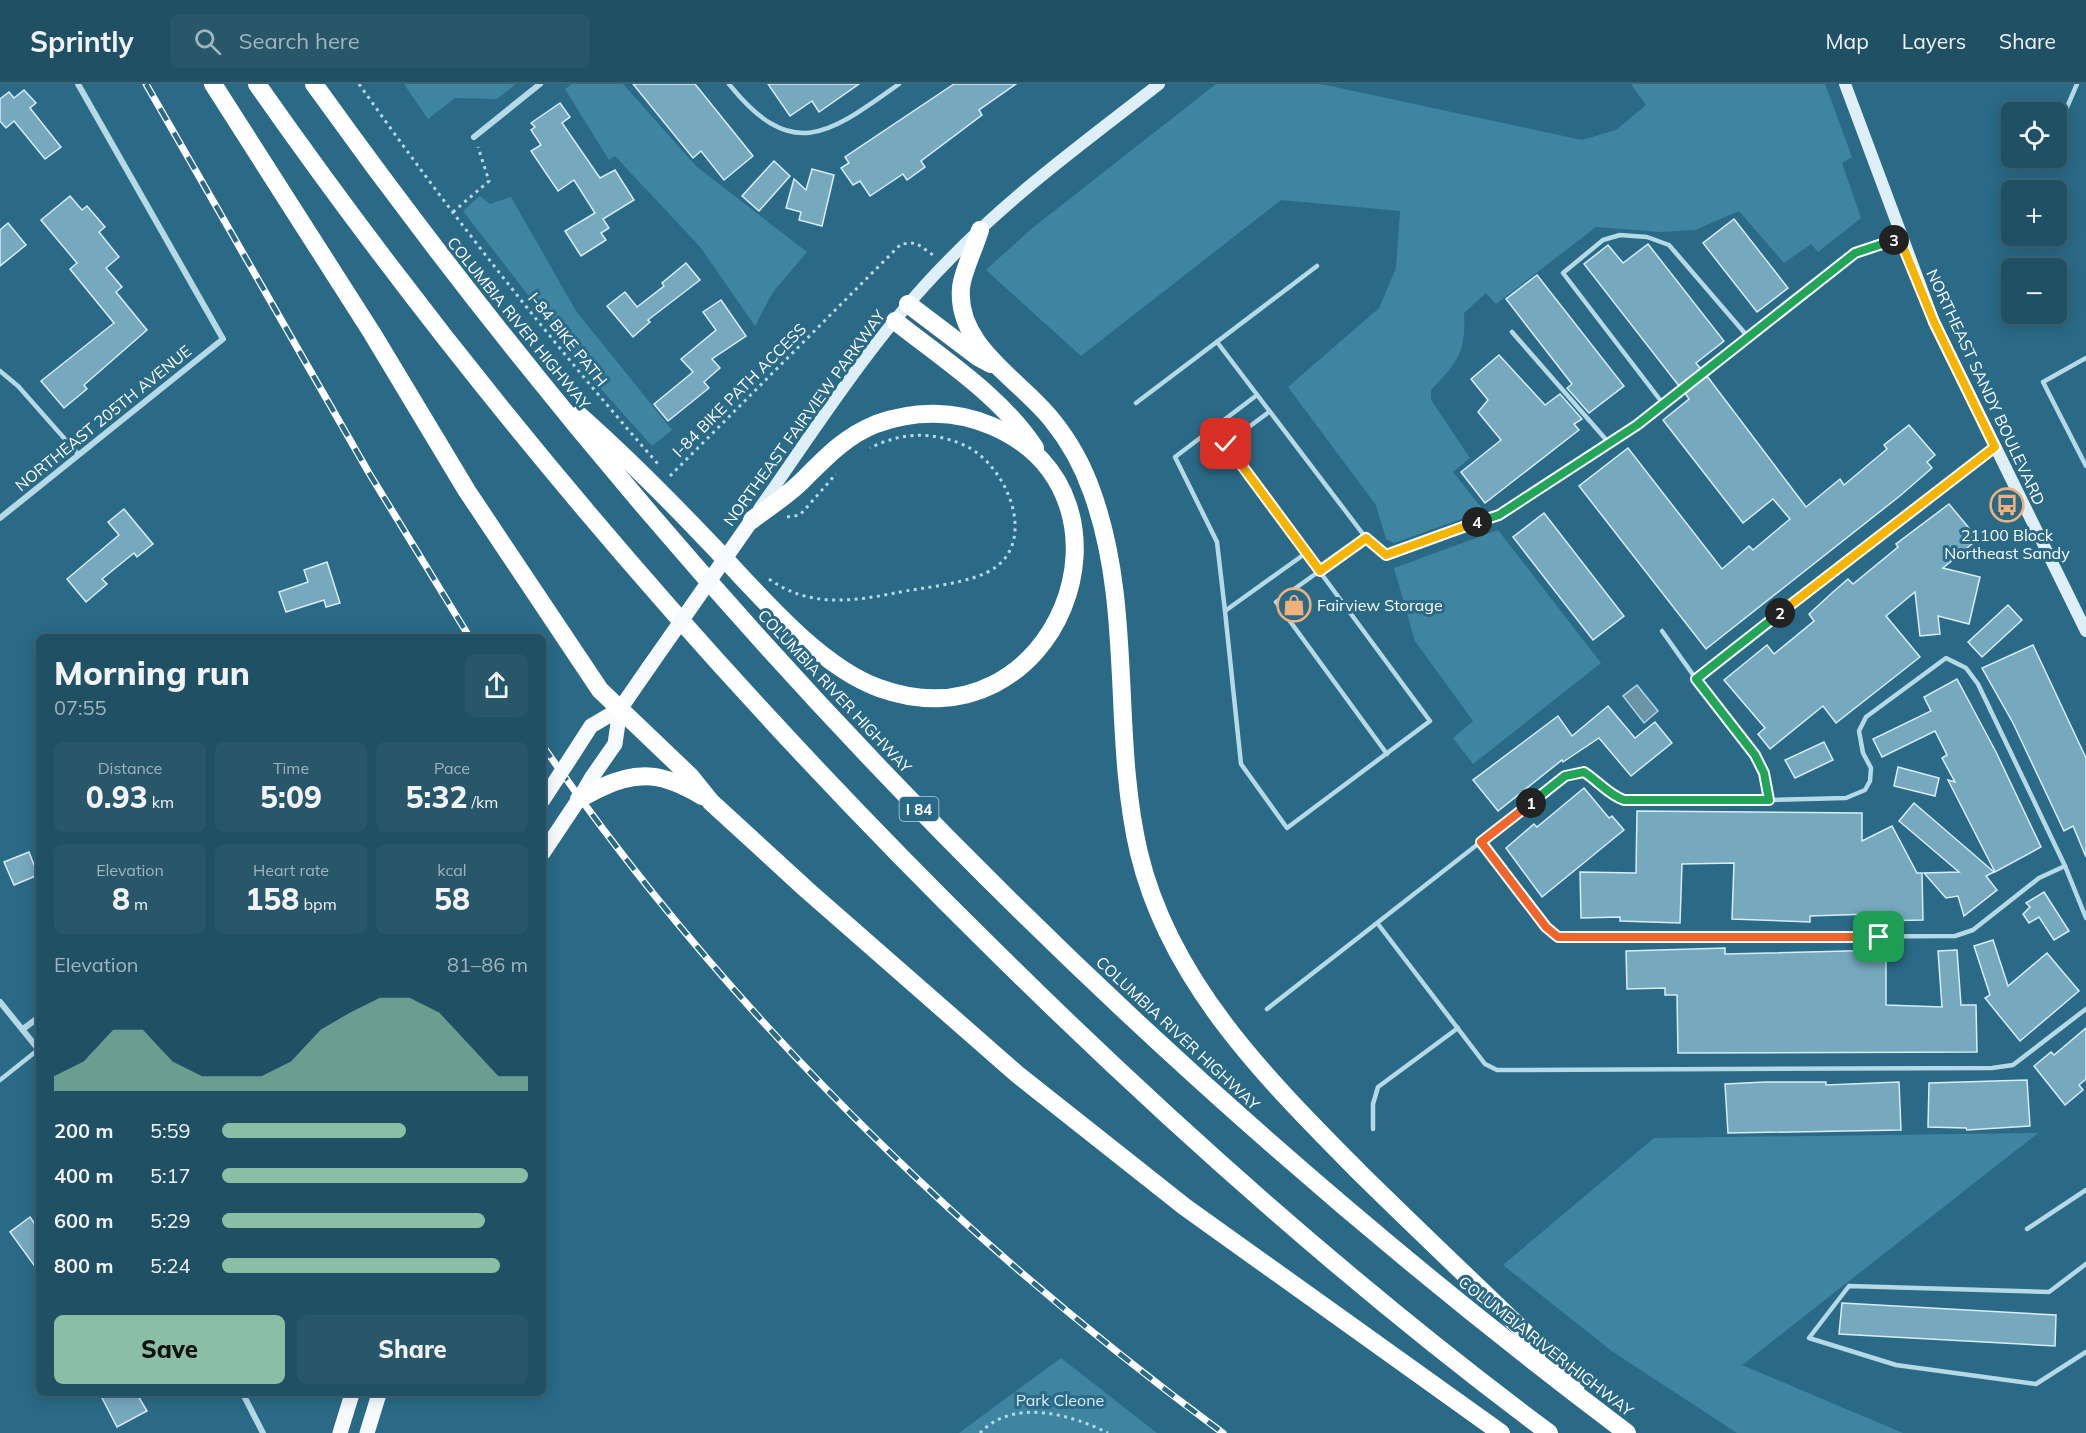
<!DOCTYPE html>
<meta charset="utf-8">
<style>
:root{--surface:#205064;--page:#28576a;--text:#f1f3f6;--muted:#a2b5bf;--line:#3d6778;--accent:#8abfa5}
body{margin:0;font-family:Mulish,sans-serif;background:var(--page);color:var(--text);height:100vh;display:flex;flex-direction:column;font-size:22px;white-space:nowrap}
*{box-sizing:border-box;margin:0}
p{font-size:20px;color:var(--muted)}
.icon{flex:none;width:33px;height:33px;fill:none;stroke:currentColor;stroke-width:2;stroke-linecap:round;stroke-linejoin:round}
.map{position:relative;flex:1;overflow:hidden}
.drawer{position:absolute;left:36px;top:550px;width:510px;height:762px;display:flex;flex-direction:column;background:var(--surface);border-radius:9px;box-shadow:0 3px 15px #0003,0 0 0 2px var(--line)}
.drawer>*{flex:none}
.controls{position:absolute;left:2001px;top:18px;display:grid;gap:12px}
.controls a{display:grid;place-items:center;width:66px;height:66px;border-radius:9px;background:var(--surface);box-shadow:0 3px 15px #0003,0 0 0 2px var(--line);font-size:30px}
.pin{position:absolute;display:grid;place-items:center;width:51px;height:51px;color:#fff;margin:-26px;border-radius:12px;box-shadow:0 3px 9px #0006}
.km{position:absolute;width:30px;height:30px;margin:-15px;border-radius:50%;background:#222;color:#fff;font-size:16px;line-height:30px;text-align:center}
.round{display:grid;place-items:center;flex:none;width:63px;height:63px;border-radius:9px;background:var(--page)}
.head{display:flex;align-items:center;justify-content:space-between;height:102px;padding:0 18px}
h1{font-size:33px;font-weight:800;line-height:45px}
.figures{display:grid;grid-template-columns:repeat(3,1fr);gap:9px;height:102px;padding:6px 18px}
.figures div{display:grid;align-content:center;border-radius:9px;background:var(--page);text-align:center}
.figures b{font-size:30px;font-weight:800}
.figures small{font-size:16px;font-weight:400}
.figures p{font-size:16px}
.chart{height:168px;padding:12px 18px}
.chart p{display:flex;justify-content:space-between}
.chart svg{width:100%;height:108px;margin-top:6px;fill:var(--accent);opacity:.7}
.cta{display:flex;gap:12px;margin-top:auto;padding:12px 18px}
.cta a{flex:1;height:69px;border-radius:9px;background:var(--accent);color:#111;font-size:24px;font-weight:800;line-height:69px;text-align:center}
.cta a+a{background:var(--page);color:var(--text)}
ul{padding:0 18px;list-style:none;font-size:20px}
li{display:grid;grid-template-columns:96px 72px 1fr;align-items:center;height:45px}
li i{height:15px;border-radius:8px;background:var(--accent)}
header{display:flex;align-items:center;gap:36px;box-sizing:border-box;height:84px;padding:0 30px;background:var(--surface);border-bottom:2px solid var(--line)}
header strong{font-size:28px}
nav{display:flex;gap:33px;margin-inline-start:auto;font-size:21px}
.search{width:420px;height:54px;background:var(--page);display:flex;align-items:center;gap:15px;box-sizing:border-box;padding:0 21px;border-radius:9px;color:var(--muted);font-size:22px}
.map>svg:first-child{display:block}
</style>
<header>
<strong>Sprintly</strong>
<div class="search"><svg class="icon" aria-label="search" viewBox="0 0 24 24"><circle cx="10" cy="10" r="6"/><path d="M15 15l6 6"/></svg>Search here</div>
<nav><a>Map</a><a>Layers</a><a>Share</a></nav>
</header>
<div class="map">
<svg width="2086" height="1349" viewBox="0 0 2086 1349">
<rect width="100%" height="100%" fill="#2a6a86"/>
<g fill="#3f85a2">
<polygon points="404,0 516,0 497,15 455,14 428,35"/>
<polygon points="572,0 623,0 696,82 807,168 773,208 755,242 701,164 615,72 609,76 565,5"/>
<path d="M1216 0H1321L1582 56 1616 46 1646 21 1631 0H1825L1852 73 1842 79 1861 134 1818 168 1811 160 1784 179 1739 127 1695 146 1661 148 1596 143 1496 220 1486 209 1464 229C1466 268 1458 278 1431 306V316L1470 374 1453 388 1484 427 1394 459 1386 455 1376 421 1288 303 1379 224 1396 184 1400 127 1281 116 1081 272 986 186 1030 146Z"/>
<polygon points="480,112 490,120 511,113 576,227 672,346 652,362 601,305 463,127"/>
<polygon points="1498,446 1601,579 1473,680 1453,654 1473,637 1415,557 1394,484"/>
<polygon points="2038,1049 1742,1281 1903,1349 1737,1349 1613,1268 1503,1181 1654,1054"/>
<polygon points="1061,1274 1157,1349 959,1349"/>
</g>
<polygon fill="#6b95a7" stroke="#aad6e7" stroke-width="1.5" points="1637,601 1658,627 1644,639 1623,612"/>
<g fill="#76a8be" stroke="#d8edf6" stroke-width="1.5">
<polygon points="633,0 695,0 753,72 724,96 701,67 693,74"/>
<polygon points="768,0 859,0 819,28 812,17 790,32"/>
<polygon points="954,0 1016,0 979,26 982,31 921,77 925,83 907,96 903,90 870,112 860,97 853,101 841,84 849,79 845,73"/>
<polygon points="24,6 36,19 30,24 61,63 45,75 14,37 6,44 0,37 0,15 9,8 14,14"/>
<polygon points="560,19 570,33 562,39 600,94 615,86 634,116 603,135 609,144 601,149 606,156 581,172 565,147 595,129 574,96 558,107 531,67 541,61 531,46 535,43 531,39"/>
<polygon points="774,77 790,92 759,127 742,112"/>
<polygon points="812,85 834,91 822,142 799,136 801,128 786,124 794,95 806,106"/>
<polygon points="70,112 82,126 87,122 105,143 99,148 119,173 106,184 122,203 116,208 147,246 84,301 87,305 64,324 41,297 114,239 70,185 77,179 41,136"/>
<polygon points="1734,135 1788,204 1757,228 1703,159"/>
<polygon points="8,139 26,161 0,182 0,146"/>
<polygon points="1648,160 1724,257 1696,279 1701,285 1679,302 1584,180 1608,161 1623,179"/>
<polygon points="686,179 700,196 648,236 650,238 633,253 607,222 625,208 637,223 664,202 662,199"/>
<polygon points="1537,191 1624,302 1589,329 1567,304 1572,300 1506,215"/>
<polygon points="721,216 746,252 712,275 720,284 704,298 709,304 668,337 654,320 693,288 681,275 716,246 703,228"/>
<polygon points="1499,271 1545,321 1560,310 1582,335 1574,340 1579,346 1485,419 1461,388 1501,356 1478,328 1488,316 1471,295"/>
<polygon points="1707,292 1806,423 1840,395 1844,401 1887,365 1884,361 1909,341 1935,371 1927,378 1932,384 1901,411 1706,565 1579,402 1628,364 1722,485 1749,462 1753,466 1790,435 1773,415 1743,439 1663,336 1689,315 1685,309"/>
<polygon points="1949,420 1978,455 1943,484 1980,493 1969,540 1938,532 1940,550 1920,552 1915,508 1886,532 1920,573 1836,639 1823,622 1770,665 1758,650 1765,644 1724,596 1767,561 1774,570 1814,537 1809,530 1833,508 1848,495 1853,500 1898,463 1896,460"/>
<polygon points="124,425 153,460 137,473 134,469 102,495 107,500 86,518 67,495 119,451 108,438"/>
<polygon points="1544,429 1624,532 1593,556 1513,453"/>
<polygon points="327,478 340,519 326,523 324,516 286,528 279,508 308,498 304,486"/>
<polygon points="2008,521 2022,536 1982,573 1968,558"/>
<polygon points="2033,561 2086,674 2086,773 2073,742 2064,747 2013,639 1982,584"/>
<polygon points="1957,595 1996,668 2041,763 1995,788 1948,696 1955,698 1942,674 1947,671 1935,647 1882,673 1873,655 1931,627 1924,613"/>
<polygon points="1608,622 1635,654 1655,638 1672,659 1631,692 1599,654 1563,678 1562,676 1498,727 1473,696 1558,632 1572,652"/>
<polygon points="1824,658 1833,676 1795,694 1785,676"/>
<polygon points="1898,683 1939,694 1935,712 1894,702"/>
<polygon points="1584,704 1609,734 1612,732 1624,746 1542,813 1506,764 1534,740 1537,743"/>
<polygon points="1914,719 1994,788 1986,792 1997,806 1964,832 1958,812 1946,814 1924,789 1959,788 1899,737"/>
<polygon points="1637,727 1862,729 1862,757 1892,742 1917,789 1922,789 1923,836 1871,837 1871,830 1810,832 1810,838 1732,835 1734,779 1682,780 1680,839 1620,837 1620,833 1581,834 1580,788 1636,789"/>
<polygon points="29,768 38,791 14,801 4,778"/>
<polygon points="2044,808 2069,847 2054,856 2039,833 2029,839 2023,830 2030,823 2026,819"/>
<polygon points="1993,856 2008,902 2047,869 2079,907 2020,957 1985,914 1990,911 1974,862"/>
<polygon points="1725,864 1725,870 1886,866 1886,921 1942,923 1938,867 1957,866 1961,921 1976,921 1977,968 1678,969 1677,911 1665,911 1665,904 1627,905 1626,867"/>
<polygon points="2086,944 2086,995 2079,1001 2083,1006 2065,1021 2034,982 2051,968 2054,971"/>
<polygon points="2027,996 2030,1042 1967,1046 1966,1044 1928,1043 1929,999"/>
<polygon points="1765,998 1826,998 1826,1001 1899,998 1901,1046 1728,1049 1725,1000"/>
<polygon points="30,1133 39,1146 39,1188 10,1148"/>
<polygon points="1842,1219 2056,1231 2055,1262 1839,1250"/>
<polygon points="100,1310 137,1310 147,1327 117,1343"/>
</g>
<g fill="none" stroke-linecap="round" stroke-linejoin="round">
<g stroke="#b5d9e7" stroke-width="3" stroke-dasharray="3 4.5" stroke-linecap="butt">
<path d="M359 0C452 132 552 259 658 380"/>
<polyline points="453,128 489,97 478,63"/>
<polyline points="670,392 901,160 916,159 933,171"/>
<polyline points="787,433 800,431 836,390"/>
<path d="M769 495C808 523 850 518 895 509 923 503 973 500 996 483 1037 452 1005 381 966 362 934 347 901 348 870 364"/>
<path d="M980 1349C1013 1314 1070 1330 1108 1349"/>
</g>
<g stroke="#b5d9e7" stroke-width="4.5">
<path d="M729 0C793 80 830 49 899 0"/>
<polyline points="2058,44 2077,0"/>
<polyline points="1512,248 1609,359"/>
<polyline points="1217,258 1366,454"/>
<polyline points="2086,274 2043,298 2086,382"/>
<polyline points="0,287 18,302 79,371"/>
<polyline points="1136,319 1317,182"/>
<polyline points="1664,321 1563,189 1603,156 1620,151 1647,153 1669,161 1749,254"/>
<polyline points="1269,328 1226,360 1306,469"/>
<polyline points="1995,363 1696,595 1755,671 1764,689 1769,716 1846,714 1865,706 1870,697 1871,684 1863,669 1859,647 1866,633 1946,574 1966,584 1978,600 2065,782 2086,834"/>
<polygon points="1306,469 1430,637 1287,744 1241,680 1225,527"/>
<polyline points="1225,527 1217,458 1175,373 1257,311"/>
<polyline points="1662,547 1696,595"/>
<polyline points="1387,670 1276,518 1366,454 1386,471 1499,431 1637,341 1855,169 1901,155"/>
<polyline points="1481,758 1546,844 1558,853 1576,854 1955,852 1973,846 2039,794 2065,782"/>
<polyline points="1378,840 1485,980 1497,986 1992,984 2013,981 2086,925"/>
<path d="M1267 925 1565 692 1584 688C1598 697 1609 711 1624 716H1769"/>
<polyline points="0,996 39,965"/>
<polyline points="1373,1045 1373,1020 1378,1003 1458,944"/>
<polyline points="2027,1145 2086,1106"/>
<polyline points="2086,1180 2049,1208 1849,1202 1809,1254 1896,1281 2036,1300 2086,1268"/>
</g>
<g stroke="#b5d9e7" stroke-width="6">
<polyline points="474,53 540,0"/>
<polyline points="0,434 223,255 78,0"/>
<polyline points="0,918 39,966"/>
<polyline points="23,945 39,933"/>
<polyline points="243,1310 263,1349"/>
</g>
<g stroke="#dfeff7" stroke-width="12">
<polyline points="1845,0 1934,238 2086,547"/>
<path d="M759 425C818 341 874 252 946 179 1010 112 1086 57 1159 0"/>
</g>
<g stroke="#f7fbfe" stroke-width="15">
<polyline points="573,670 591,642 620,625 649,583"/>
<polyline points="592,693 615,660 620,625"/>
<polyline points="543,769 579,715"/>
<polyline points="340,1349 352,1310"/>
<polyline points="367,1349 379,1310"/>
</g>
<g stroke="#fff" stroke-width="18">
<polyline points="213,0 372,249 467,407 600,606 690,692 711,718 807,806 1017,990 1185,1123 1501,1349"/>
<path d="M257 0C475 311 724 601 995 867 1169 1039 1353 1203 1549 1349"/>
<path d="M314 0C683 515 1121 968 1627 1349"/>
<path d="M980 146C975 163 962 189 961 204 956 263 1021 296 1052 336 1069 357 1083 382 1092 408 1134 524 1111 650 1139 769 1170 899 1268 996 1359 1088 1431 1159 1505 1228 1577 1299"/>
<polyline points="908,220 978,273 991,280"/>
<path d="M895 237C943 275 1001 312 1035 364"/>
<path d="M579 331C623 370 664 411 705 454 752 502 815 581 879 604 1056 668 1155 412 992 342 955 326 914 326 876 340 846 352 827 372 805 394 790 410 769 423 752 436"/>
<path d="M600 704C640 685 665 690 702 712"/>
</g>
<g stroke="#fff" stroke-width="7">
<g id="rail">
<polyline points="146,0 369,389 470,554"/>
<path d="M543 662C728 929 962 1157 1223 1349"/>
</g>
</g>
<use href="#rail" stroke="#2a6a86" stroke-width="4.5" stroke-dasharray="14" stroke-linecap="butt"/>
<g stroke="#f7fbfe" stroke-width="15">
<polyline points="649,583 752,436"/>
<polyline points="579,715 592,693"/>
<polyline points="543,716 573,670"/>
</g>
<polyline stroke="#fff" stroke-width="18" points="579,715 600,704"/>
</g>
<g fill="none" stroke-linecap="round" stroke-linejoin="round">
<g stroke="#fff" stroke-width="12">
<polyline id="split-1" points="1531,719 1481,758 1546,843 1558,853 1879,853"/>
</g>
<g stroke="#fff" stroke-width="12">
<path id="split-2" d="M1531 719 1565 692 1584 688C1598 697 1609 711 1624 716H1769L1764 689 1755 671 1696 595 1780 529"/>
</g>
<g stroke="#fff" stroke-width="12">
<polyline id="split-3" points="1780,529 1995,363 1934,238 1900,155 1894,156"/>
</g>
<g stroke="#fff" stroke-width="12">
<polyline id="split-4" points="1477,438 1499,431 1637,341 1855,169 1894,156"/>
</g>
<g stroke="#fff" stroke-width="12">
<polyline id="split-5" points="1226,360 1320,487 1366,454 1386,471 1477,438"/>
</g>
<use href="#split-1" stroke="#f0652b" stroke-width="8"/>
<use href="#split-2" stroke="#22a559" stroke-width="8"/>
<use href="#split-3" stroke="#f5b400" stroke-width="8"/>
<use href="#split-4" stroke="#22a559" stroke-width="8"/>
<use href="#split-5" stroke="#f5b400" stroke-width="8"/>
</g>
<defs>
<g id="bus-ring" transform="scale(1.725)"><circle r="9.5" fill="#2a6a86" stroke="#eeb07c" stroke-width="1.5"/><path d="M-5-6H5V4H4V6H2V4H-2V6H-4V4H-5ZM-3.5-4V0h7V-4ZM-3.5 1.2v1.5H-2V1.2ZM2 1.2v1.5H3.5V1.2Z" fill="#eeb07c"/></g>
<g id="shop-ring" transform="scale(1.725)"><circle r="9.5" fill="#2a6a86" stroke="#eeb07c" stroke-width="1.5"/><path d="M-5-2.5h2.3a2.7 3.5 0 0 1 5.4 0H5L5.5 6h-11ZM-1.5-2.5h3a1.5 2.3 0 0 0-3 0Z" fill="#eeb07c"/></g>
</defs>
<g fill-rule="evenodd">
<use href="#bus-ring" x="2007" y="421"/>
<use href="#shop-ring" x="1294" y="521"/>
</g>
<g text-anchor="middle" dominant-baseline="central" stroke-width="6" stroke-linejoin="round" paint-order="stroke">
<rect fill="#2a6a86" stroke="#bfd2db" stroke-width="1.5" x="899.5" y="713" width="39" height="24" rx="4.5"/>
<g font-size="15" font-weight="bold" fill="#fff">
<text x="919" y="725">I 84</text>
</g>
<g font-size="16" fill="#fff" stroke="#2a6a86">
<text transform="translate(519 239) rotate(51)">COLUMBIA RIVER HIGHWAY</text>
<text transform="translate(568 255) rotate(51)">I-84 BIKE PATH</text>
<text transform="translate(1986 303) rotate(65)">NORTHEAST SANDY BOULEVARD</text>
<text transform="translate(739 306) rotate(-45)">I-84 BIKE PATH ACCESS</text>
<text transform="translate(103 334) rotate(-39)">NORTHEAST 205TH AVENUE</text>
<text transform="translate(804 334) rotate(-54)">NORTHEAST FAIRVIEW PARKWAY</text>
<text transform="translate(835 607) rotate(47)">COLUMBIA RIVER HIGHWAY</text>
<text transform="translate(1178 949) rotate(43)">COLUMBIA RIVER HIGHWAY</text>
<text transform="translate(1546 1262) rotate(38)">COLUMBIA RIVER HIGHWAY</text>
</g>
<g font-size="16" fill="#fff" stroke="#2a6a86">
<text x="2007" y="451">21100 Block<tspan x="2007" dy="18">Northeast Sandy</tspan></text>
<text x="1317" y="521" text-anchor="start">Fairview Storage</text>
</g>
<g font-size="16" fill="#d8edf6" stroke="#2a6a86">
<text x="1060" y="1316">Park Cleone</text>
</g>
</g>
</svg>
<div class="controls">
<a><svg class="icon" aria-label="locate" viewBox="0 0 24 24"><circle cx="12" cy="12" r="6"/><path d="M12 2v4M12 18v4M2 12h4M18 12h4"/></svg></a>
<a>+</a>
<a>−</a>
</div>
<div class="pin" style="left:1879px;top:853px;background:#1e9e55"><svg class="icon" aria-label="arrive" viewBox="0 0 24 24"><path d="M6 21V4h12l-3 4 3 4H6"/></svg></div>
<div class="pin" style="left:1226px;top:360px;background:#d93025"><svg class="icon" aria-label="check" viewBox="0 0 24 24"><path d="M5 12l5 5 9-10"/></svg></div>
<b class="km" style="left:1531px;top:719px">1</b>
<b class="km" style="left:1780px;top:529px">2</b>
<b class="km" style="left:1894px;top:156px">3</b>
<b class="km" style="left:1477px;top:438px">4</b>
<section class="drawer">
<div class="head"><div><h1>Morning run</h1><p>07:55</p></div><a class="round"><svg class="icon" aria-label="share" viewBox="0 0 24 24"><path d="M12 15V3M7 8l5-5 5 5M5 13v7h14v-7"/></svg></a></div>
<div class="figures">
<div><p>Distance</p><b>0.93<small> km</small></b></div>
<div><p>Time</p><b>5:09</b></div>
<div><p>Pace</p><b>5:32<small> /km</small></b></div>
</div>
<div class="figures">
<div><p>Elevation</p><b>8<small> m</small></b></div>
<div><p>Heart rate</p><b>158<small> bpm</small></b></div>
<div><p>kcal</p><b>58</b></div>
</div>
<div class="chart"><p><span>Elevation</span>81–86 m</p>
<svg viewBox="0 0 160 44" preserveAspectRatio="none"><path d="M0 44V38L10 32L20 19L30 19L40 32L50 38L60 38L70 38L80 32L90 19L100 12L110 6L120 6L130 12L140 25L150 38L160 38V44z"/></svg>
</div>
<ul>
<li><b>200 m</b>5:59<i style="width:60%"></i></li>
<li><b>400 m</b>5:17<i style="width:100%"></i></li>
<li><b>600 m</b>5:29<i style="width:86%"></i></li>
<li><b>800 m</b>5:24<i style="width:91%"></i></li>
</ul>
<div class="cta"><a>Save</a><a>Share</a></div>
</section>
</div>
